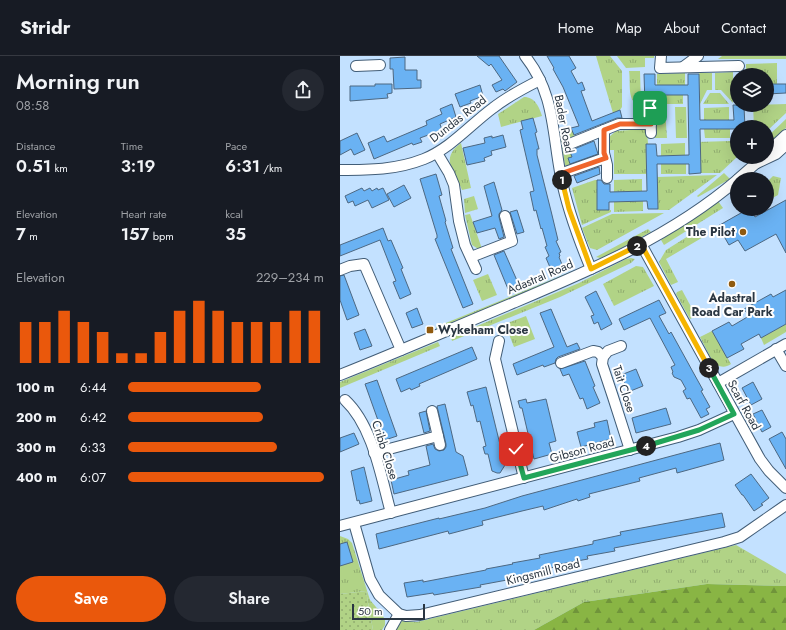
<!DOCTYPE html>
<meta charset="utf-8">
<style>
:root{--surface:#171b24;--page:#242831;--text:#f1f3f6;--muted:#9ea1a6;--line:#363941;--accent:#ea580c}
body{margin:0;font-family:Jost,sans-serif;background:var(--page);color:var(--text);height:100vh;display:flex;flex-direction:column;font-size:15px;white-space:nowrap}
*{box-sizing:border-box;margin:0}
p{font-size:13px;color:var(--muted)}
.icon{flex:none;width:22px;height:22px;fill:none;stroke:currentColor;stroke-width:2;stroke-linecap:round;stroke-linejoin:round}
.map{position:relative;flex:1;overflow:hidden}
.drawer{display:flex;flex-direction:column;background:var(--surface);width:340px}
.drawer>*{flex:none}
.controls{position:absolute;left:390px;top:12px;display:grid;gap:8px}
.controls a{display:grid;place-items:center;width:44px;height:44px;border-radius:50%;background:var(--surface);box-shadow:0 4px 16px #0002;font-size:20px}
.scale{position:absolute;left:12px;bottom:10px;width:73px;box-sizing:border-box;padding-left:4px;border:2px solid #2a3642;border-top:0;font-size:11px;line-height:14px;white-space:nowrap;color:#2a3642;-webkit-text-stroke:3px #fefefe;paint-order:stroke}
.pin{position:absolute;display:grid;place-items:center;width:34px;height:34px;color:#fff;margin:-17px;border-radius:8px;box-shadow:0 2px 6px #0006}
.km{position:absolute;width:20px;height:20px;margin:-10px;border-radius:50%;background:#222;color:#fff;font-size:11px;line-height:20px;text-align:center}
.round{display:grid;place-items:center;flex:none;width:42px;height:42px;border-radius:21px;background:var(--page)}
.headline{display:flex;align-items:center;justify-content:space-between;height:68px;padding:0 16px}
h1{font-size:22px;font-weight:600;line-height:30px}
.figures{display:grid;grid-template-columns:repeat(3,1fr);gap:6px;height:68px;padding:4px 16px}
.figures div{display:grid;align-content:center}
.figures b{font-size:17px;font-weight:600}
.figures small{font-size:11px;font-weight:400}
.figures p{font-size:11px}
.chart{height:112px;padding:8px 16px}
.chart p{display:flex;justify-content:space-between}
.chart svg{width:100%;height:72px;margin-top:4px;stroke:var(--accent);stroke-width:6}
.primary-button{display:flex;gap:8px;margin-top:auto;padding:8px 16px}
.primary-button a{flex:1;height:46px;border-radius:24px;background:var(--accent);color:#fff;font-size:16px;font-weight:600;line-height:46px;text-align:center}
.primary-button a+a{background:var(--page);color:var(--text)}
ul{padding:0 16px;list-style:none;font-size:13px}
li{display:grid;grid-template-columns:64px 48px 1fr;align-items:center;height:30px}
li i{height:10px;border-radius:5px;background:var(--accent)}
header{display:flex;align-items:center;gap:24px;box-sizing:border-box;height:56px;padding:0 20px;background:var(--surface);border-bottom:1px solid var(--line)}
header strong{font-size:19px}
nav{display:flex;gap:22px;margin-inline-start:auto;font-size:14px}
main{display:flex;flex:1;min-height:0}
.map>svg:first-child{display:block}
</style>
<header>
<strong>Stridr</strong>
<nav><a>Home</a><a>Map</a><a>About</a><a>Contact</a></nav>
</header>
<main>
<section class="drawer">
<div class="headline"><div><h1>Morning run</h1><p>08:58</p></div><a class="round"><svg class="icon" aria-label="share" viewBox="0 0 24 24"><path d="M12 15V3M7 8l5-5 5 5M5 13v7h14v-7"/></svg></a></div>
<div class="figures">
<div><p>Distance</p><b>0.51<small> km</small></b></div>
<div><p>Time</p><b>3:19</b></div>
<div><p>Pace</p><b>6:31<small> /km</small></b></div>
</div>
<div class="figures">
<div><p>Elevation</p><b>7<small> m</small></b></div>
<div><p>Heart rate</p><b>157<small> bpm</small></b></div>
<div><p>kcal</p><b>35</b></div>
</div>
<div class="chart"><p><span>Elevation</span>229–234 m</p>
<svg viewBox="0 0 160 44" preserveAspectRatio="none"><path d="M5 44V19M15 44V19M25 44V12M35 44V19M45 44V25M55 44V38M65 44V38M75 44V25M85 44V12M95 44V6M105 44V12M115 44V19M125 44V19M135 44V19M145 44V12M155 44V12"/></svg>
</div>
<ul>
<li><b>100 m</b>6:44<i style="width:68%"></i></li>
<li><b>200 m</b>6:42<i style="width:69%"></i></li>
<li><b>300 m</b>6:33<i style="width:76%"></i></li>
<li><b>400 m</b>6:07<i style="width:100%"></i></li>
</ul>
<div class="primary-button"><a>Save</a><a>Share</a></div>
</section>
<div class="map">
<svg width="446" height="574" viewBox="0 0 446 574">
<defs>
<pattern id="grass-tufts" width="24" height="20" patternUnits="userSpaceOnUse"><rect width="24" height="20" fill="#b1d386"/><path d="M3 7l-1-3M5 7V3M7 7l1-3M15 17l-1-3M17 17v-4M19 17l1-3" fill="none" stroke="#90ac6f"/></pattern>
<pattern id="forest-firs" width="22" height="20" patternUnits="userSpaceOnUse"><rect width="22" height="20" fill="#89b544"/><path d="M5 1l3.5 6h-7zM16 11l3.5 6h-7z" fill="#70943a"/></pattern>
<pattern id="garden-dots" width="8" height="8" patternUnits="userSpaceOnUse"><rect width="8" height="8" fill="#b1d386"/><path d="M2 2h.1M6 6h.1" fill="none" stroke="#90ac6f" stroke-width="1.8" stroke-linecap="round"/></pattern>
</defs>
<rect width="100%" height="100%" fill="#c3e1ff"/>
<g fill="url(#grass-tufts)">
<polygon points="256,0 270,0 282,15 282,51 280,54 273,57"/>
<polygon points="277,0 314,0 314,2 305,2 305,11 286,12"/>
<polygon points="382,0 446,0 446,3 378,3"/>
<polygon points="437,7 437,28 427,28 427,19 406,19 406,8"/>
<path d="M289 15H300L301 49C286 48 291 26 289 15Z"/>
<polygon points="393,16 393,47 381,34 375,34 375,17"/>
<polygon points="345,17 345,29 317,29 317,18"/>
<polygon points="359,17 372,17 372,34 367,34 360,48"/>
<polygon points="317,35 319,39 343,39 343,48 318,48"/>
<polygon points="370,37 380,37 389,48 363,48"/>
<path d="M184 41C195 41 199 51 202 60L161 71 158 58Z"/>
<polygon points="446,48 446,57 427,75 427,71 414,71 413,49"/>
<polygon points="335,51 346,51 347,82 336,82"/>
<polygon points="389,51 389,64 364,64 364,52"/>
<polygon points="314,52 325,52 327,82 315,82"/>
<polygon points="446,63 446,72 427,89 427,81"/>
<polygon points="231,72 235,81 227,84 232,101 228,103 231,110 227,111 225,109 220,77"/>
<polygon points="305,73 307,74 308,88 306,88 306,118 274,118 274,94 268,94 269,81 276,75"/>
<polygon points="364,73 390,73 390,82 365,82"/>
<polygon points="390,85 397,93 397,101 380,117 361,117 360,87 357,86"/>
<path d="M121 87 131 132 122 134C115 115 99 103 121 87Z"/>
<polygon points="345,87 345,99 321,100 321,88"/>
<rect x="321" y="108" width="25" height="10"/>
<polygon points="384,117 390,123 358,141 357,140"/>
<polygon points="377,119 329,154 318,154 317,121"/>
<polygon points="433,120 441,122 438,139 427,145 427,126"/>
<polygon points="302,123 302,135 274,136 274,124"/>
<polygon points="255,124 257,124 257,154 271,154 271,156 242,169 232,132"/>
<polygon points="134,140 138,153 125,157 124,143"/>
<polygon points="303,145 303,155 274,156 274,146"/>
<polygon points="378,145 383,152 324,189 321,184"/>
<polygon points="324,157 257,194 250,192 242,172 272,158"/>
<polygon points="130,158 142,193 140,194 132,189 125,159"/>
<polygon points="361,172 365,180 326,203 338,226 331,229 319,206 326,194"/>
<polygon points="308,173 311,176 266,200 260,202 256,201"/>
<polygon points="291,202 295,203 291,207 220,241 112,285 111,281 239,227 286,203"/>
<polygon points="296,210 303,211 314,230 274,250 263,228"/>
<polygon points="235,214 233,217 97,273 96,271"/>
<polygon points="148,218 157,239 142,245 133,224"/>
<polygon points="342,234 356,260 350,263 336,238 337,236"/>
<polygon points="186,260 195,283 174,291 165,268"/>
<polygon points="446,268 446,276 424,289 421,282"/>
<path d="M372 275 391 308C385 312 381 311 374 308L360 281Z"/>
<polygon points="98,286 100,290 0,332 0,326"/>
<polygon points="0,480 8,483 12,487 30,544 42,558 45,564 45,569 42,574 33,574 26,535 0,538"/>
<polygon points="396,489 446,518 446,530 367,528 244,546 194,574 56,574 62,565 77,566"/>
</g>
<polygon fill="url(#forest-firs)" points="367,528 446,530 446,574 194,574 244,546"/>
<polygon fill="url(#garden-dots)" points="26,535 33,574 0,574 0,538"/>
<g fill="#6ab2f3" stroke="#4d6882">
<polygon points="137,0 159,0 177,26 165,35 163,33 156,36 152,29 162,24 151,8 149,10"/>
<polygon points="207,0 229,0 236,12 231,15 238,28 242,26 245,34 241,35 252,65 280,54 282,62 277,62 234,79 231,72 239,70 223,31 213,13 214,12"/>
<polygon points="65,1 65,14 77,14 77,24 81,24 81,32 54,33 53,13 50,13 50,2"/>
<polygon points="304,18 315,18 315,29 348,29 348,18 359,18 360,64 394,64 393,49 401,49 401,51 404,51 405,71 397,71 397,73 360,73 361,117 349,118 349,108 317,108 318,153 308,153 307,145 269,146 269,154 257,154 257,124 261,124 264,128 270,128 270,136 307,135 306,88 316,88 317,100 349,99 348,39 315,39 315,48 310,47 305,48"/>
<polygon points="35,28 52,28 52,37 47,38 48,42 10,45 10,30 35,30"/>
<polygon points="427,28 446,28 446,37 427,38"/>
<polygon points="140,29 143,40 130,45 131,47 120,51 115,38"/>
<polygon points="112,48 116,61 100,68 102,74 80,82 82,86 73,89 72,87 34,103 28,87 44,80 47,86 87,69 86,65 102,58 100,53"/>
<polygon points="193,62 197,76 195,77 199,93 197,93 197,99 212,159 218,184 216,185 221,196 219,197 220,200 219,201 223,211 212,216 206,202 209,200 205,191 207,190 202,172 201,173 196,154 194,155 190,136 194,135 180,74 183,73 181,65"/>
<polygon points="17,77 25,94 14,99 11,93 0,99 0,85"/>
<polygon points="163,79 166,91 151,95 152,99 144,102 145,105 127,109 123,92 145,87 144,82 152,80 152,82"/>
<polygon points="254,85 258,98 230,108 228,102 232,101 229,93 234,93"/>
<polygon points="259,111 260,118 237,127 234,120"/>
<polygon points="96,118 102,139 99,140 106,165 105,166 113,192 111,193 133,248 123,252 95,183 97,182 97,179 80,123"/>
<polygon points="154,126 162,154 159,158 159,161 164,181 159,183 155,172 137,177 133,166 152,160 144,130"/>
<polygon points="64,129 71,142 54,151 47,138"/>
<polygon points="22,132 24,135 30,132 32,135 37,132 38,134 43,132 49,144 32,152 28,144 15,150 13,145 8,147 5,140"/>
<polygon points="446,144 446,197 436,178 405,195 398,184 389,189 378,170 408,153 410,153 415,161"/>
<polygon points="177,154 184,176 177,178 170,156"/>
<polygon points="43,172 48,185 51,184 63,212 61,213 71,238 60,243 53,226 56,225 40,184 0,200 0,189"/>
<polygon points="164,195 179,229 168,233 154,199"/>
<polygon points="4,219 19,259 7,264 0,244 0,220"/>
<polygon points="446,234 446,268 421,282 419,278 401,288 404,293 387,302 372,275 389,266 392,270 409,260 404,253 431,238 433,241"/>
<polygon points="256,235 272,268 261,274 258,266 254,268 251,260 254,259 245,241"/>
<polygon points="319,244 326,257 319,260 329,278 331,276 353,316 363,334 361,335 370,351 366,353 369,358 361,362 350,342 347,343 343,335 346,333 341,324 334,321 332,317 333,316 331,311 335,309 310,262 284,274 279,263"/>
<polygon points="77,252 83,268 72,272 66,257"/>
<polygon points="211,253 227,291 237,287 240,293 218,301 216,303 215,307 204,311 203,309 177,319 173,308 214,291 200,257"/>
<polygon points="25,273 32,290 20,294 14,277"/>
<polygon points="132,291 137,303 79,328 80,330 71,334 70,332 61,336 56,323"/>
<polygon points="245,305 255,330 253,331 260,347 247,353 243,342 240,343 229,318 223,320 220,313"/>
<polygon points="296,313 303,330 288,336 281,319"/>
<polygon points="37,324 57,380 45,384 25,328"/>
<polygon points="413,326 422,343 411,349 402,332"/>
<polygon points="146,331 165,409 160,417 157,417 152,415 148,398 145,398 143,391 146,390 140,365 137,366 133,349 131,350 127,336"/>
<polygon points="186,343 187,347 206,343 216,385 209,387 212,398 194,403 182,352 180,352 178,345"/>
<polygon points="105,348 116,396 123,400 128,419 54,438 51,424 69,419 68,415 90,409 86,390 93,388 95,393 99,395 104,394 106,391 106,388 97,350"/>
<polygon points="326,352 331,368 296,377 292,362"/>
<polygon points="422,354 431,371 422,376 413,358"/>
<polygon points="86,355 90,375 84,377 79,357"/>
<polygon points="267,364 271,383 241,391 237,376 255,371 254,367"/>
<polygon points="442,376 446,383 446,413 429,383"/>
<polygon points="14,377 19,388 0,396 0,382"/>
<polygon points="380,387 384,404 337,417 336,412 299,422 300,425 249,438 250,441 238,445 237,443 204,454 203,450 182,455 142,465 143,469 109,478 108,475 39,493 36,478 99,462 99,463 145,452 182,440"/>
<polygon points="24,411 32,445 20,448 19,444 17,445 11,415"/>
<polygon points="411,418 429,442 421,448 423,449 414,455 403,439 402,439 395,429"/>
<polygon points="382,457 385,471 274,492 275,495 247,500 248,503 221,508 221,510 194,515 194,518 167,523 167,524 140,529 141,531 94,539 93,537 67,541 64,527 83,524 83,526 146,514 146,513 173,508 172,507 200,502 199,499 253,488 253,485 281,479 280,476"/>
<polygon points="7,486 13,506 0,510 0,488"/>
</g>
<g fill="none" stroke-linecap="round" stroke-linejoin="round">
<g stroke="#425d77" stroke-width="12">
<g id="minor">
<path d="M185 0C215 38 212 76 221 121 227 152 239 184 251 213"/>
<polyline points="321,0 320,12 399,10"/>
<polyline points="16,10 40,9"/>
<polyline points="343,11 358,0"/>
<polyline points="310,53 311,77"/>
<polyline points="264,74 264,97 267,109 267,122"/>
<polyline points="232,87 279,68 311,68"/>
<polyline points="430,94 446,79"/>
<polyline points="97,97 109,117 114,129 119,165 125,189 136,213"/>
<polyline points="417,107 436,98 446,89"/>
<path d="M0 114C30 114 56 114 84 103 111 92 130 69 153 52 167 41 184 32 200 24"/>
<polyline points="220,118 265,102"/>
<polyline points="398,123 422,102"/>
<polyline points="301,188 420,403 429,415 446,432"/>
<polyline points="131,201 172,185 165,160"/>
<polyline points="0,214 10,210 24,208 61,294"/>
<polyline points="159,285 155,303 184,422"/>
<polyline points="281,290 268,295 263,301 262,308 273,341 290,394"/>
<polyline points="436,293 446,310"/>
<polyline points="221,307 253,295 258,296 263,301"/>
<path d="M0 319C58 296 115 271 173 247 251 214 332 180 397 124"/>
<polyline points="378,327 446,288"/>
<path d="M5 344C33 370 41 421 51 457"/>
<polyline points="92,355 100,389"/>
<polyline points="34,397 98,380"/>
<polyline points="14,467 30,523 39,539 59,558 66,560 80,559 384,486 400,481 446,449"/>
<polyline points="0,470 338,381 359,374 394,358"/>
<polyline points="50,574 59,558"/>
</g>
</g>
<use href="#minor" stroke="#fff" stroke-width="10"/>
</g>
<g fill="none" stroke-linecap="round" stroke-linejoin="round">
<g stroke="#fff" stroke-width="8">
<polyline id="split-1" points="222,124 220,118 266,102 264,97 264,74 280,68 311,68 310,52"/>
</g>
<g stroke="#fff" stroke-width="8">
<polyline id="split-2" points="222,124 229,153 251,213 297,190"/>
</g>
<g stroke="#fff" stroke-width="8">
<polyline id="split-3" points="297,190 301,188 369,312"/>
</g>
<g stroke="#fff" stroke-width="8">
<polyline id="split-4" points="306,390 359,374 394,358 369,312"/>
</g>
<g stroke="#fff" stroke-width="8">
<polyline id="split-5" points="176,393 184,422 306,390"/>
</g>
<use href="#split-1" stroke="#f0652b" stroke-width="5"/>
<use href="#split-2" stroke="#f5b400" stroke-width="5"/>
<use href="#split-3" stroke="#f5b400" stroke-width="5"/>
<use href="#split-4" stroke="#22a559" stroke-width="5"/>
<use href="#split-5" stroke="#22a559" stroke-width="5"/>
</g>
<g fill="#905a0e" stroke="#fefefe" stroke-width="1.5">
<circle cx="403" cy="176" r="4"/>
<circle cx="392" cy="228" r="4"/>
<rect x="86" y="270" width="8" height="8" rx="2"/>
</g>
<g text-anchor="middle" dominant-baseline="central" stroke-width="4" stroke-linejoin="round" paint-order="stroke">
<g font-size="12" fill="#2a3642" stroke="#fefefe">
<text transform="translate(118 63) rotate(-38)">Dundas Road</text>
<text transform="translate(224 68) rotate(79)">Bader Road</text>
<text transform="translate(200 221) rotate(-23)">Adastral Road</text>
<text transform="translate(284 333) rotate(72)">Tait Close</text>
<text transform="translate(404 349) rotate(61)">Scarf Road</text>
<text transform="translate(45 394) rotate(72)">Cribb Close</text>
<text transform="translate(242 394) rotate(-15)">Gibson Road</text>
<text transform="translate(203 516) rotate(-14)">Kingsmill Road</text>
</g>
<g font-size="12" font-weight="bold" fill="#2a3642" stroke="#fefefe" text-anchor="end">
<text x="395" y="176">The Pilot</text>
<text x="392" y="242" text-anchor="middle">Adastral<tspan x="392" dy="14">Road Car Park</tspan></text>
<text x="98" y="274" text-anchor="start">Wykeham Close</text>
</g>
</g>
</svg>
<div class="controls">
<a><svg class="icon" aria-label="layers" viewBox="0 0 24 24"><path d="M12 4l9 5-9 5-9-5zM3 14l9 5 9-5"/></svg></a>
<a>+</a>
<a>−</a>
</div>
<div class="scale">50 m</div>
<div class="pin" style="left:310px;top:52px;background:#1e9e55"><svg class="icon" aria-label="arrive" viewBox="0 0 24 24"><path d="M6 21V4h12l-3 4 3 4H6"/></svg></div>
<div class="pin" style="left:176px;top:393px;background:#d93025"><svg class="icon" aria-label="check" viewBox="0 0 24 24"><path d="M5 12l5 5 9-10"/></svg></div>
<b class="km" style="left:222px;top:124px">1</b>
<b class="km" style="left:297px;top:190px">2</b>
<b class="km" style="left:369px;top:312px">3</b>
<b class="km" style="left:306px;top:390px">4</b>
</div>
</main>
